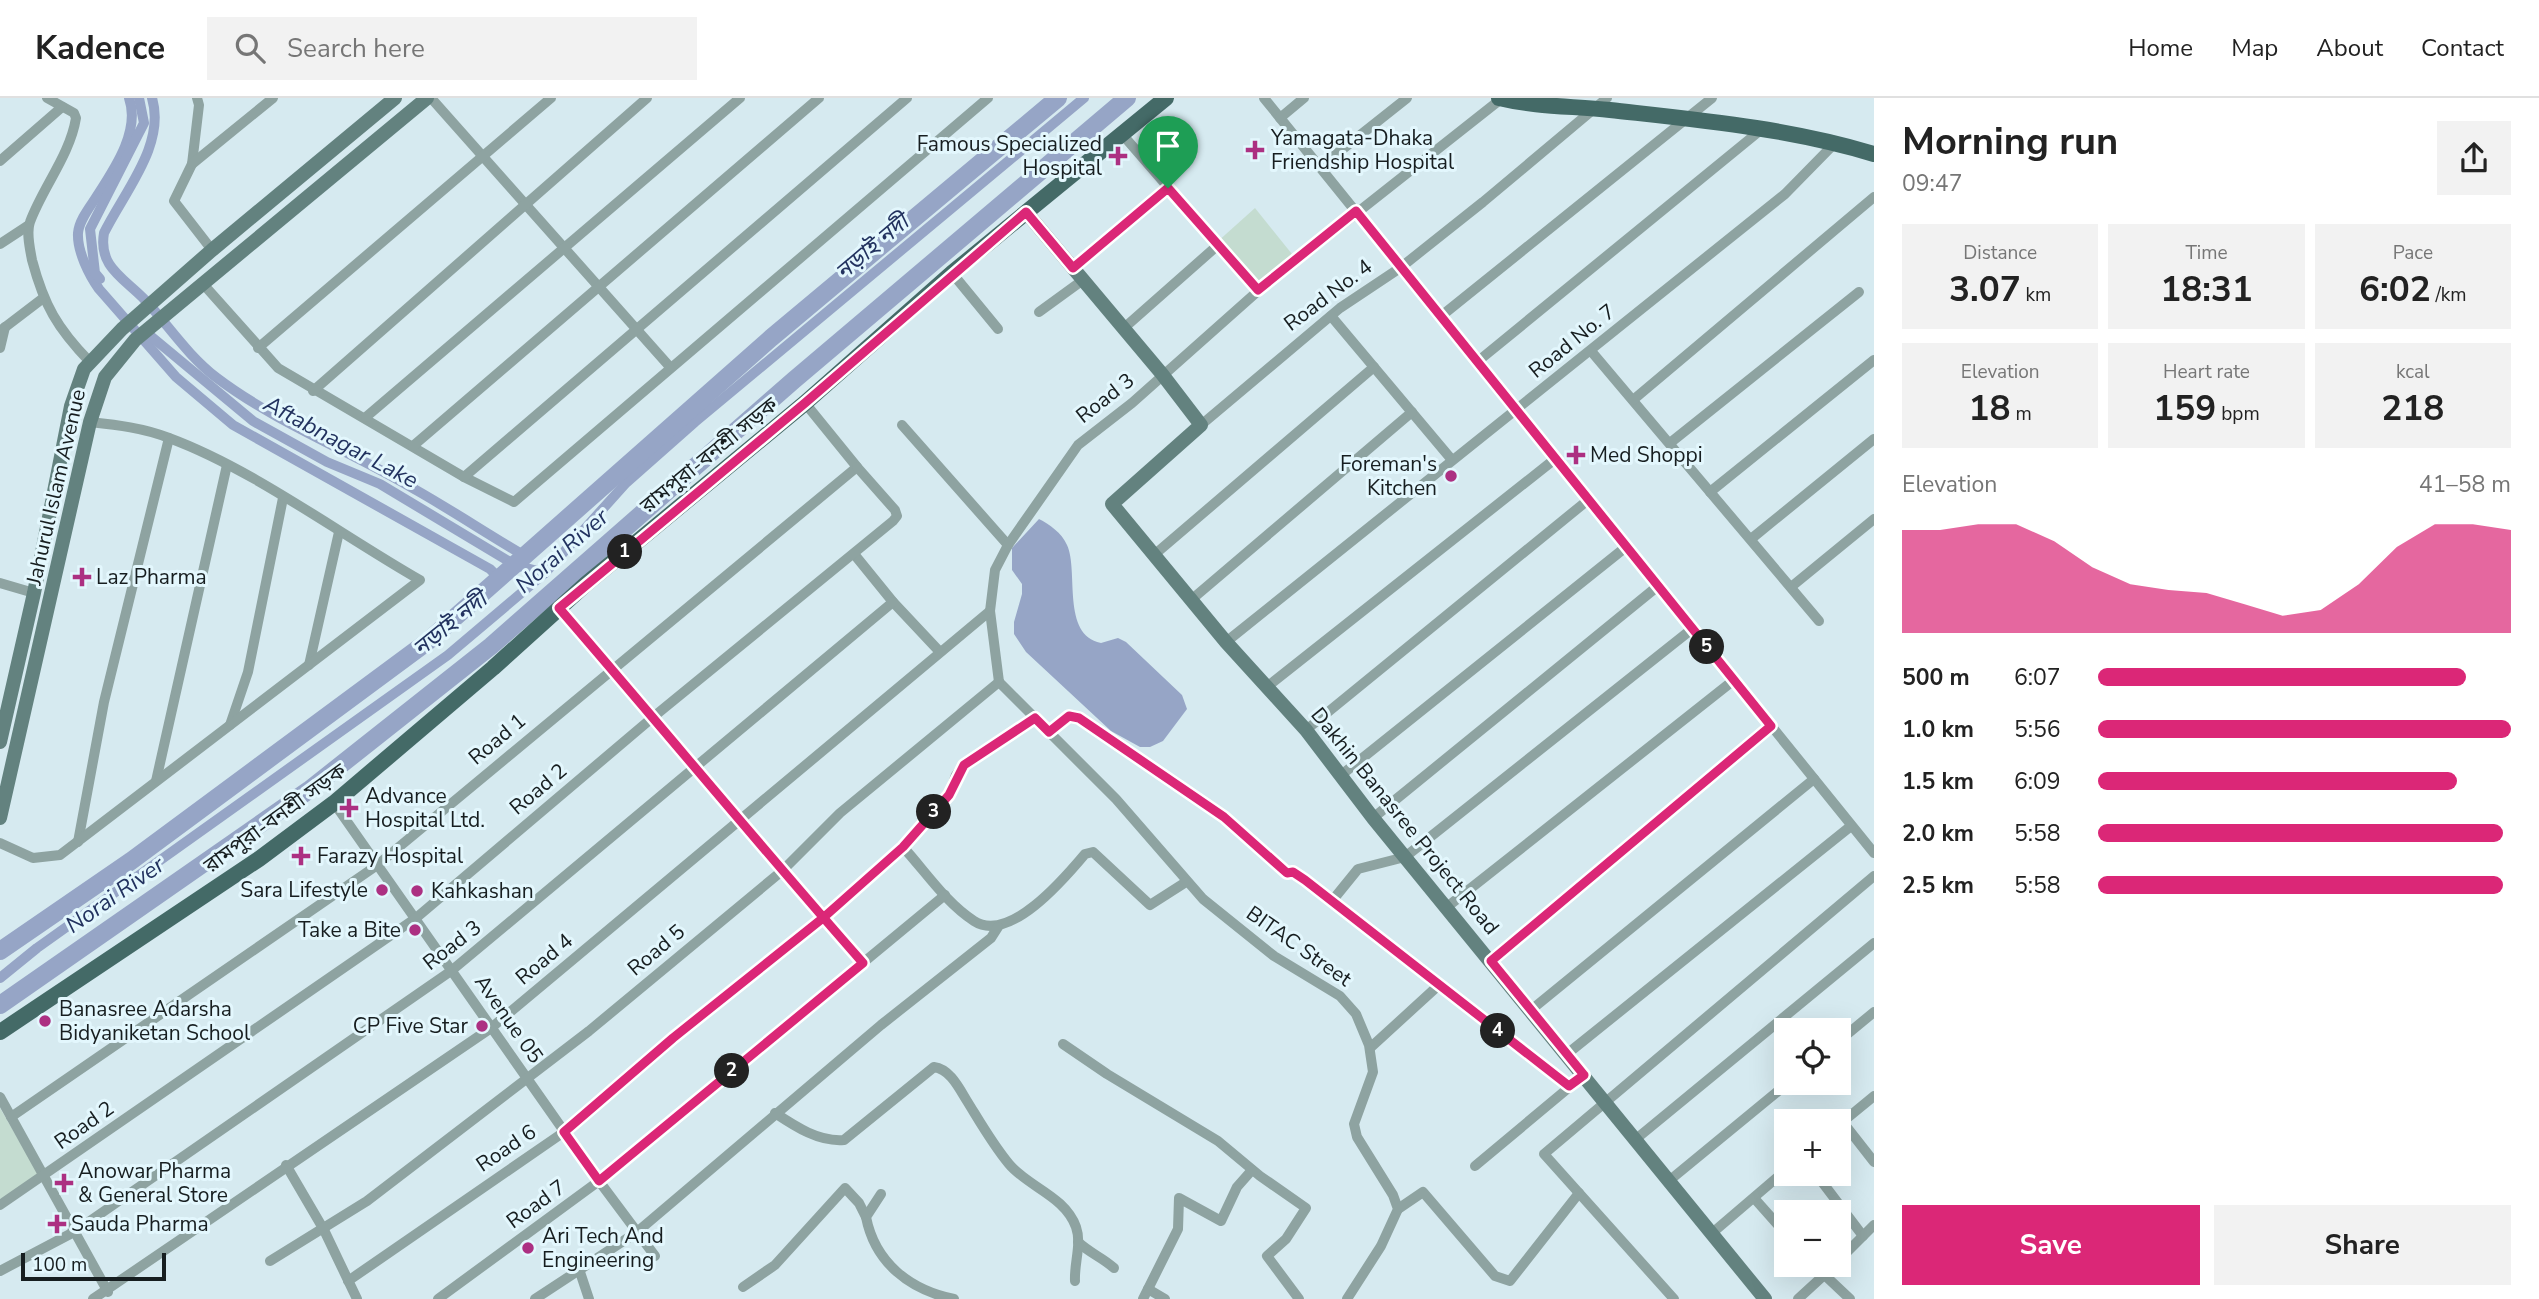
<!DOCTYPE html>
<meta charset="utf-8">
<style>
:root{--surface:#fff;--page:#f2f2f2;--text:#222;--muted:#767676;--line:#e0e0e0;--accent:#db2777}
body{margin:0;font-family:"Nunito Sans","Noto Sans Bengali",sans-serif;background:var(--page);color:var(--text);height:100vh;display:flex;flex-direction:column;font-size:26px;white-space:nowrap}
*{box-sizing:border-box;margin:0}
p{font-size:23px;color:var(--muted)}
.icon{flex:none;width:38px;height:38px;fill:none;stroke:currentColor;stroke-width:2;stroke-linecap:round;stroke-linejoin:round}
.map{position:relative;flex:1;overflow:hidden}
.panel{display:flex;flex-direction:column;background:var(--surface);width:665px}
.panel>*{flex:none}
.buttons{position:absolute;left:1774px;top:920px;display:grid;gap:14px}
.buttons a{display:grid;place-items:center;width:77px;height:77px;border-radius:0px;background:var(--surface);box-shadow:0 7px 28px #0002;font-size:35px}
.scale{position:absolute;left:21px;bottom:18px;width:145px;box-sizing:border-box;padding-left:7px;border:4px solid #171e20;border-top:0;font-size:19px;line-height:24px;white-space:nowrap;color:#171e20;-webkit-text-stroke:5px #e3f7fd;paint-order:stroke}
.pin{position:absolute;display:grid;place-items:center;width:60px;height:60px;color:#fff;margin:-72px -30px;border-radius:50% 50% 50% 0;rotate:-45deg;box-shadow:0 0 7px #0007}
.pin .icon{rotate:45deg}
.km{position:absolute;width:35px;height:35px;margin:-18px;border-radius:50%;background:#222;color:#fff;font-size:19px;line-height:35px;text-align:center}
.round{display:grid;place-items:center;flex:none;width:74px;height:74px;border-radius:0px;background:var(--page)}
.head{display:flex;align-items:center;justify-content:space-between;height:119px;padding:0 28px}
h1{font-size:38px;font-weight:700;line-height:52px}
.stats{display:grid;grid-template-columns:repeat(3,1fr);gap:10px;height:119px;padding:7px 28px}
.stats div{display:grid;align-content:center;border-radius:0px;background:var(--page);text-align:center}
.stats b{font-size:35px;font-weight:700}
.stats small{font-size:19px;font-weight:400}
.stats p{font-size:19px}
.chart{height:196px;padding:14px 28px}
.chart p{display:flex;justify-content:space-between}
.chart svg{width:100%;height:126px;margin-top:7px;fill:var(--accent);opacity:.7}
.primary-button{display:flex;gap:14px;margin-top:auto;padding:14px 28px}
.primary-button a{flex:1;height:80px;border-radius:0px;background:var(--accent);color:#fff;font-size:28px;font-weight:700;line-height:80px;text-align:center}
.primary-button a+a{background:var(--page);color:var(--text)}
ul{padding:0 28px;list-style:none;font-size:23px}
li{display:grid;grid-template-columns:112px 84px 1fr;align-items:center;height:52px}
li i{height:18px;border-radius:9px;background:var(--accent)}
header{display:flex;align-items:center;gap:42px;box-sizing:border-box;height:98px;padding:0 35px;background:var(--surface);border-bottom:2px solid var(--line)}
header strong{font-size:33px}
nav{display:flex;gap:38px;margin-inline-start:auto;font-size:24px}
.search{width:490px;height:63px;background:var(--page);display:flex;align-items:center;gap:18px;box-sizing:border-box;padding:0 24px;border-radius:0px;color:var(--muted);font-size:26px}
main{display:flex;flex:1;min-height:0}
.map>svg:first-child{display:block}
</style>
<header>
<strong>Kadence</strong>
<div class="search"><svg class="icon" aria-label="search" viewBox="0 0 24 24"><circle cx="10" cy="10" r="6"/><path d="M15 15l6 6"/></svg>Search here</div>
<nav><a>Home</a><a>Map</a><a>About</a><a>Contact</a></nav>
</header>
<main>
<div class="map">
<svg width="1874" height="1201" viewBox="0 0 1874 1201">
<rect width="100%" height="100%" fill="#d6eaf0"/>
<g fill="#c4dcd0">
<polygon points="1255,110 1296,161 1258,193 1216,145"/>
<polygon points="0,1010 40,1079 0,1101"/>
</g>
<path fill="#96a5c6" d="M1039 421C1049 426 1062 435 1067 447 1079 473 1061 537 1101 545L1118 540 1126 544 1182 597 1187 611 1163 643 1150 649H1140L1111 633 1026 554 1014 536V524L1022 496V486L1012 472V450Z"/>
<g fill="none" stroke-linecap="round" stroke-linejoin="round">
<g stroke="#96a5c6" stroke-width="10">
<path d="M129 0C141 34 113 73 95 101 89 110 79 123 78 135 77 153 89 177 99 191L176 279 233 327 490 471 500 481 525 458C489 437 453 413 416 392 351 353 278 326 217 280 188 258 169 228 145 202 124 180 98 169 104 135 124 94 166 47 152 0"/>
<polyline points="100,181 95,175 90,131 144,25 139,0"/>
<polyline points="147,235 253,323 327,364 380,386 515,467 545,475"/>
<polyline points="0,880 37,850 448,557 545,475 626,385 695,324 1084,0"/>
</g>
<g stroke="#96a5c6" stroke-width="18">
<polyline points="0,853 131,763 427,544 771,240 1058,0"/>
<polyline points="0,907 309,692 491,548 794,282 1127,0"/>
</g>
<g stroke="#8ea3a1" stroke-width="10">
<path d="M47 0 74 15 76 20C70 57 43 89 30 124 26 134 30 151 32 162 44 207 57 230 90 264"/>
<polyline points="197,0 199,7 192,66 174,103 212,152"/>
<polyline points="431,0 670,269"/>
<polyline points="1264,0 1874,755"/>
<polyline points="1280,20 1304,0"/>
<polyline points="1122,36 1258,193"/>
<polyline points="0,63 62,9"/>
<polyline points="192,66 273,0"/>
<polyline points="1320,69 1407,0"/>
<polyline points="0,146 29,127"/>
<polyline points="1073,170 1168,90"/>
<polyline points="952,175 998,231"/>
<polyline points="204,187 278,270 464,379 514,404 988,0"/>
<polyline points="1039,214 1083,182"/>
<polyline points="1331,218 1452,362"/>
<polyline points="1440,219 1712,0"/>
<polyline points="1124,230 1218,147"/>
<polyline points="0,233 42,201"/>
<polyline points="0,250 5,229"/>
<polyline points="258,250 551,0"/>
<polyline points="1591,253 1819,523"/>
<polyline points="1477,264 1762,31"/>
<polyline points="313,293 647,0"/>
<polyline points="1633,302 1874,99"/>
<polyline points="366,319 740,0"/>
<polyline points="902,327 1008,447"/>
<polyline points="1201,327 1340,210 1400,170 1483,104 1607,0"/>
<polyline points="1670,345 1859,194"/>
<polyline points="413,348 819,0"/>
<polyline points="464,379 907,0"/>
<polyline points="1710,394 1874,262"/>
<polyline points="1751,441 1874,341"/>
<polyline points="854,456 893,504 939,553"/>
<polyline points="1154,457 1374,269"/>
<polyline points="0,485 34,495"/>
<polyline points="1791,489 1874,421"/>
<polyline points="1191,502 1412,314"/>
<polyline points="559,510 863,865"/>
<polyline points="1226,544 1785,96 1836,44"/>
<polyline points="309,567 339,434"/>
<polyline points="999,584 990,513 995,472 1008,447 1078,347 1132,305 1258,193 1501,1"/>
<polyline points="999,584 1116,701 1203,801 1274,858 1340,898 1356,916 1369,947 1373,974 1354,1026 1357,1039 1393,1097 1398,1111 1381,1148 1347,1201"/>
<polyline points="1268,588 1555,361"/>
<polyline points="230,627 248,574 283,400"/>
<polyline points="1306,632 1588,402"/>
<polyline points="1049,634 1069,618 1079,620 1224,719 1287,775 1293,774 1305,782 1569,988"/>
<polyline points="1340,678 1626,449"/>
<polyline points="156,683 227,367"/>
<polyline points="334,705 599,1083 655,1158"/>
<polyline points="1373,720 1658,488"/>
<polyline points="78,744 104,604 169,340"/>
<path d="M0 745 33 760 60 757 420 482C341 437 253 371 169 340 144 330 117 327 90 324"/>
<polyline points="903,749 949,697 956,677 964,667 1035,620"/>
<polyline points="1332,803 1358,771 1405,759 1692,531"/>
<polyline points="1447,809 1734,582"/>
<polyline points="1491,862 1771,628"/>
<polyline points="1531,912 1814,681"/>
<polyline points="1839,943 1874,914"/>
<polyline points="1063,946 1107,976 1218,1043 1260,1078 1306,1110 1286,1141 1267,1158 1299,1201"/>
<polyline points="1370,950 1440,886"/>
<polyline points="1567,956 1851,728"/>
<polyline points="0,999 108,1194"/>
<path d="M775 1015C796 1029 819 1044 844 1042L934 969C950 971 959 990 967 1003 980 1024 993 1047 1009 1066 1028 1089 1065 1098 1076 1129 1082 1146 1074 1165 1075 1183"/>
<polyline points="11,1019 376,768 857,369 805,305"/>
<polyline points="1842,1023 1874,1064"/>
<polyline points="1840,1026 1874,998"/>
<polyline points="1636,1041 1874,845"/>
<polyline points="286,1067 324,1132 357,1201"/>
<polyline points="1475,1068 1584,977"/>
<polyline points="1816,1076 1863,1138"/>
<polyline points="1670,1082 1788,985"/>
<path d="M881 1096 866 1119C875 1165 910 1192 954 1201"/>
<polyline points="1754,1100 1787,1137"/>
<polyline points="0,1107 416,820 652,620 893,423 897,418 895,412 857,369"/>
<polyline points="1398,1111 1423,1094 1495,1178 1510,1183 1579,1095"/>
<polyline points="1711,1136 1787,1071"/>
<path d="M1078 1144C1091 1156 1102 1159 1114 1170"/>
<polyline points="1839,1162 1874,1127"/>
<polyline points="270,1163 367,1103 589,933 782,773 840,715 999,584"/>
<polyline points="1814,1167 1850,1201"/>
<polyline points="579,1171 589,1201"/>
<polyline points="0,1173 74,1134 451,873 893,504"/>
<path d="M348 1183 564 1034 673 940 823 820 903 749C925 773 946 805 974 823 1009 846 1064 781 1085 756L1093 754 1150 807 1186 784"/>
<polyline points="743,1189 775,1167 845,1090 859,1105 866,1119"/>
<polyline points="1148,1191 1165,1201"/>
<polyline points="93,1201 491,930 990,513"/>
<polyline points="438,1201 599,1083 945,797"/>
<polyline points="535,1201 637,1134 881,927 991,840 998,829"/>
<polyline points="1143,1201 1178,1131 1179,1100 1221,1123 1237,1089 1252,1072"/>
<polyline points="1674,1201 1544,1056 1874,778"/>
<polyline points="1798,1201 1835,1167"/>
</g>
<g stroke="#63827f" stroke-width="14">
<polyline points="1026,114 1162,276 1201,327 1112,406 1226,544 1306,632 1373,720 1765,1201"/>
<polyline points="0,644 34,495 71,308 84,271 122,231 212,152 395,0"/>
<polyline points="0,720 90,324 105,279 135,242 427,0"/>
</g>
<g stroke="#446a67" stroke-width="16">
<path d="M1499 0C1536 9 1573 8 1610 12 1699 22 1788 30 1874 56"/>
<polyline points="0,934 259,761 334,705 493,570 586,486 805,305 952,175 1166,0"/>
</g>
</g>
<g fill="none" stroke-linecap="round" stroke-linejoin="round">
<g stroke="#fff" stroke-width="14">
<path id="route" d="M1168 90 1073 170 1026 114 805 305 559 510C661 628 760 748 863 865L599 1083 564 1034 673 940 823 820 903 749 949 697 964 667 1035 620 1049 634 1069 618 1079 620 1224 719 1287 775 1293 774 1305 782 1569 988 1584 977 1491 863 1771 628 1356 113 1258 192 1168 90"/>
</g>
<use href="#route" stroke="#db2777" stroke-width="9"/>
</g>
<g fill="#ac3082" stroke="#e3f7fd" stroke-width="2.5">
<path d="M1251.5 41.5h7v7h7v7h-7v7h-7v-7h-7v-7h7z"/>
<path d="M1114.5 47.5h7v7h7v7h-7v7h-7v-7h-7v-7h7z"/>
<path d="M1572.5 346.5h7v7h7v7h-7v7h-7v-7h-7v-7h7z"/>
<circle cx="1451" cy="378" r="7"/>
<path d="M78.5 468.5h7v7h7v7h-7v7h-7v-7h-7v-7h7z"/>
<path d="M345.5 699.5h7v7h7v7h-7v7h-7v-7h-7v-7h7z"/>
<path d="M297.5 747.5h7v7h7v7h-7v7h-7v-7h-7v-7h7z"/>
<circle cx="382" cy="792" r="7"/>
<circle cx="417" cy="793" r="7"/>
<circle cx="415" cy="832" r="7"/>
<circle cx="45" cy="923" r="7"/>
<circle cx="482" cy="928" r="7"/>
<path d="M60.5 1074.5h7v7h7v7h-7v7h-7v-7h-7v-7h7z"/>
<path d="M53.5 1115.5h7v7h7v7h-7v7h-7v-7h-7v-7h7z"/>
<circle cx="528" cy="1150" r="7"/>
</g>
<g text-anchor="middle" dominant-baseline="central" stroke-width="6" stroke-linejoin="round" paint-order="stroke">
<g font-size="21" fill="#171e20" stroke="#e3f7fd" text-anchor="start">
<text x="1271" y="40">Yamagata-Dhaka<tspan x="1271" dy="24">Friendship Hospital</tspan></text>
<text x="1102" y="46" text-anchor="end">Famous Specialized<tspan x="1102" dy="24">Hospital</tspan></text>
<text x="1590" y="357">Med Shoppi</text>
<text x="1437" y="366" text-anchor="end">Foreman's<tspan x="1437" dy="24">Kitchen</tspan></text>
<text x="96" y="479">Laz Pharma</text>
<text x="365" y="698">Advance<tspan x="365" dy="24">Hospital Ltd.</tspan></text>
<text x="317" y="758">Farazy Hospital</text>
<text x="368" y="792" text-anchor="end">Sara Lifestyle</text>
<text x="431" y="793">Kahkashan</text>
<text x="401" y="832" text-anchor="end">Take a Bite</text>
<text x="59" y="911">Banasree Adarsha<tspan x="59" dy="24">Bidyaniketan School</tspan></text>
<text x="468" y="928" text-anchor="end">CP Five Star</text>
<text x="78" y="1073">Anowar Pharma<tspan x="78" dy="24">&amp; General Store</tspan></text>
<text x="71" y="1126">Sauda Pharma</text>
<text x="542" y="1138">Ari Tech And<tspan x="542" dy="24">Engineering</tspan></text>
</g>
<g font-size="21" fill="#171e20" stroke="#e3f7fd">
<text transform="translate(1328 197) rotate(-37)">Road No. 4</text>
<text transform="translate(1572 243) rotate(-39)">Road No. 7</text>
<text transform="translate(1105 300) rotate(-38)">Road 3</text>
<text transform="translate(709 357) rotate(-39)">রামপুরা-বনশ্রী সড়ক</text>
<text transform="translate(56 389) rotate(-77)">Jahurul Islam Avenue</text>
<text transform="translate(497 641) rotate(-40)">Road 1</text>
<text transform="translate(538 691) rotate(-40)">Road 2</text>
<text transform="translate(275 720) rotate(-36)">রামপুরা-বনশ্রী সড়ক</text>
<text transform="translate(1405 723) rotate(51)">Dakhin Banasree Project Road</text>
<text transform="translate(452 847) rotate(-38)">Road 3</text>
<text transform="translate(1299 848) rotate(35)">BITAC Street</text>
<text transform="translate(656 852) rotate(-40)">Road 5</text>
<text transform="translate(544 861) rotate(-40)">Road 4</text>
<text transform="translate(509 921) rotate(55)">Avenue 05</text>
<text transform="translate(84 1027) rotate(-35)">Road 2</text>
<text transform="translate(506 1050) rotate(-34)">Road 6</text>
<text transform="translate(536 1106) rotate(-36)">Road 7</text>
</g>
<g font-size="23" font-style="italic" fill="#22325f" stroke="#e3f7fd">
<text transform="translate(872 149) rotate(-40)">নড়াই নদী</text>
<text transform="translate(341 344) rotate(28)">Aftabnagar Lake</text>
<text transform="translate(562 453) rotate(-41)">Norai River</text>
<text transform="translate(450 526) rotate(-39)">নড়াই নদী</text>
<text transform="translate(115 797) rotate(-35)">Norai River</text>
</g>
</g>
</svg>
<div class="buttons">
<a><svg class="icon" aria-label="locate" viewBox="0 0 24 24"><circle cx="12" cy="12" r="6"/><path d="M12 2v4M12 18v4M2 12h4M18 12h4"/></svg></a>
<a>+</a>
<a>−</a>
</div>
<div class="scale">100 m</div>
<div class="pin" style="left:1168px;top:90px;background:#1e9e55"><svg class="icon" aria-label="arrive" viewBox="0 0 24 24"><path d="M6 21V4h12l-3 4 3 4H6"/></svg></div>
<b class="km" style="left:625px;top:454px">1</b>
<b class="km" style="left:732px;top:973px">2</b>
<b class="km" style="left:934px;top:714px">3</b>
<b class="km" style="left:1498px;top:933px">4</b>
<b class="km" style="left:1707px;top:549px">5</b>
</div>
<section class="panel">
<div class="head"><div><h1>Morning run</h1><p>09:47</p></div><a class="round"><svg class="icon" aria-label="share" viewBox="0 0 24 24"><path d="M12 15V3M7 8l5-5 5 5M5 13v7h14v-7"/></svg></a></div>
<div class="stats">
<div><p>Distance</p><b>3.07<small> km</small></b></div>
<div><p>Time</p><b>18:31</b></div>
<div><p>Pace</p><b>6:02<small> /km</small></b></div>
</div>
<div class="stats">
<div><p>Elevation</p><b>18<small> m</small></b></div>
<div><p>Heart rate</p><b>159<small> bpm</small></b></div>
<div><p>kcal</p><b>218</b></div>
</div>
<div class="chart"><p><span>Elevation</span>41–58 m</p>
<svg viewBox="0 0 160 44" preserveAspectRatio="none"><path d="M0 44V8L10 8L20 6L30 6L40 12L50 21L60 27L70 29L80 30L90 34L100 38L110 36L120 27L130 14L140 6L150 6L160 8V44z"/></svg>
</div>
<ul>
<li><b>500 m</b>6:07<i style="width:89%"></i></li>
<li><b>1.0 km</b>5:56<i style="width:100%"></i></li>
<li><b>1.5 km</b>6:09<i style="width:87%"></i></li>
<li><b>2.0 km</b>5:58<i style="width:98%"></i></li>
<li><b>2.5 km</b>5:58<i style="width:98%"></i></li>
</ul>
<div class="primary-button"><a>Save</a><a>Share</a></div>
</section>
</main>
